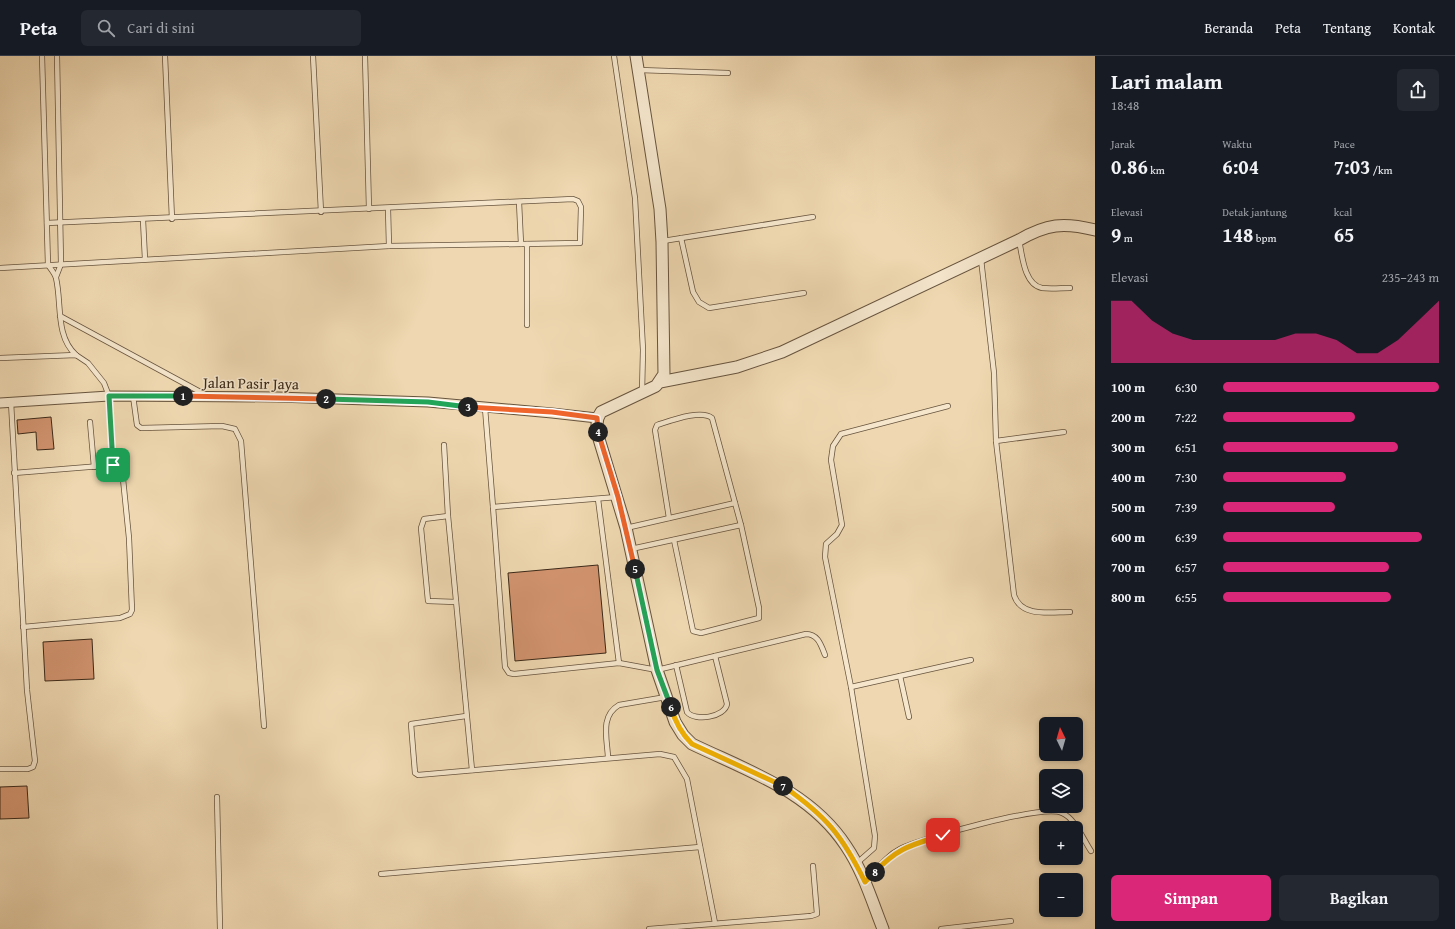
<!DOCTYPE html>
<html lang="id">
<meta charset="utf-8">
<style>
:root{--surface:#171b24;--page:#242831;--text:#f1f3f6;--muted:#9ea1a6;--line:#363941;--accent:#db2777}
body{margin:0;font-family:"Gentium Book Plus",serif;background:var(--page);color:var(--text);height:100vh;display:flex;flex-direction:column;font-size:15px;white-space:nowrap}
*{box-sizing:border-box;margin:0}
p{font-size:13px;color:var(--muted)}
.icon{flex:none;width:22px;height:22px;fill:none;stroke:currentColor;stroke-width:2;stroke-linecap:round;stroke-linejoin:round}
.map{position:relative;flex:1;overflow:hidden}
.details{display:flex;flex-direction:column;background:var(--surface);width:360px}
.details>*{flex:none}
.needle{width:26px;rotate:355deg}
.controls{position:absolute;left:1039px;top:661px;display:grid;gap:8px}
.controls a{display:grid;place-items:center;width:44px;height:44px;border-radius:6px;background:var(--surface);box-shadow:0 2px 6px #0003;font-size:20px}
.pin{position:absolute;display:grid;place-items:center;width:34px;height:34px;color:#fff;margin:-17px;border-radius:8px;box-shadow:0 2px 6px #0006}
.km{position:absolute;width:20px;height:20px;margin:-10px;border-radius:50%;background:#222;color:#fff;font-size:11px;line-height:20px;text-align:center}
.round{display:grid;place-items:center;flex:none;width:42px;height:42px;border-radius:6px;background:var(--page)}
.overview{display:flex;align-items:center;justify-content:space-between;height:68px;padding:0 16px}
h1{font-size:22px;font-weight:700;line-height:30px}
.metrics{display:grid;grid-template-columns:repeat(3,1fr);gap:6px;height:68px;padding:4px 16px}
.metrics div{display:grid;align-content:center}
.metrics b{font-size:20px;font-weight:700}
.metrics small{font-size:11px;font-weight:400}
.metrics p{font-size:11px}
.chart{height:112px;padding:8px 16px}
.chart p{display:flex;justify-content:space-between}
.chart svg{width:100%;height:72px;margin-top:4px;fill:var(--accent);opacity:.7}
.primary-button{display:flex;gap:8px;margin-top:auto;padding:8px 16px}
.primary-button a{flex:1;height:46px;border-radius:6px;background:var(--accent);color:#fff;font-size:16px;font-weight:700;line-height:46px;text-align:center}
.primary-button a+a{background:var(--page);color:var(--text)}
ul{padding:0 16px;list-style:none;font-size:13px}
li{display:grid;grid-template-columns:64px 48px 1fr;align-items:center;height:30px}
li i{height:10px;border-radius:5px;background:var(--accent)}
header{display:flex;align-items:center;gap:24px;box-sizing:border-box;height:56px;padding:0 20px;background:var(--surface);border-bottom:1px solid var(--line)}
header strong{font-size:19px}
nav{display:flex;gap:22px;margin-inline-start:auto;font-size:14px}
.search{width:280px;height:36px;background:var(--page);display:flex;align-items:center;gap:10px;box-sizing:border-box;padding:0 14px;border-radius:6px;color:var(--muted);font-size:15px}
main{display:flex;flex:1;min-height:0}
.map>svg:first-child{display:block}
</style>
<header>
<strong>Peta</strong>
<div class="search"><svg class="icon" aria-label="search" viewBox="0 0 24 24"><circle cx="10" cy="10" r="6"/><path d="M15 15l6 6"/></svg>Cari di sini</div>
<nav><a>Beranda</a><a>Peta</a><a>Tentang</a><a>Kontak</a></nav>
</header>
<main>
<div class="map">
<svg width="1095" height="873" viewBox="0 0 1095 873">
<rect width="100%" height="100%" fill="#efd8b1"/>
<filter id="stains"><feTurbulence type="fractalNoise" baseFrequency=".005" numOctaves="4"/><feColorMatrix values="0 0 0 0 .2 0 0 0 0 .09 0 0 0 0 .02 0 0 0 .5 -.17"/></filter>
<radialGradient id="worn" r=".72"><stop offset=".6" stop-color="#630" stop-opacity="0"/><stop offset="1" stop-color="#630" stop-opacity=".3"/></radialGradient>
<g fill="#d2946f" stroke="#3a2818">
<polygon points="51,361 54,393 37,394 36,376 18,378 17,364"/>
<polygon points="598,509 606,597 515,605 508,517"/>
<polygon points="92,583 94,623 45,625 43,586"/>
<polygon points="27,730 29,762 0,763 0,731"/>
</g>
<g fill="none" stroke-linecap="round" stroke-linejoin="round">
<g stroke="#67543e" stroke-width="6">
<g id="service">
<path d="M42 0 48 209C51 213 55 218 56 222 62 247 55 280 76 299"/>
<polyline points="165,0 172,163"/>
<polyline points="313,0 321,156"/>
<polyline points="365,0 369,153"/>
<polyline points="614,0 635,142 643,294 642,336"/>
<polyline points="639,14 728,17"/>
<polyline points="519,146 521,188"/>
<polyline points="388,153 389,190"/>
<polyline points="143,164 145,203"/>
<polyline points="681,182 693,236 699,246 709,252 804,237"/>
<path d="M1019 184C1022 198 1024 229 1042 232 1051 233 1061 232 1070 232"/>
<polyline points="663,185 813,161"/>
<polyline points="527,188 527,269"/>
<path d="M981 203 994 317 996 385 1014 539C1021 562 1051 556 1070 556"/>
<polyline points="0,212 389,190 580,187 581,151 578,145 573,143 47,167"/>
<polyline points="56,221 61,208 57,0"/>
<polyline points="60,260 204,338"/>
<polyline points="0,302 76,299 88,307 104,327 109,340 113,409 14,417"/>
<polyline points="133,340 137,369 141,372 222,370 235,373 241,385 264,670"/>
<polyline points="485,352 493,451 617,441"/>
<polyline points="90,366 94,411"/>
<polyline points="996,385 1064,376"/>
<polyline points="444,389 448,460 472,714"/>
<polyline points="598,443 619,607"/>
<path d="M493 451 505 611 509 617 514 618 619 607 657 614 806 578C818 578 821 589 825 599"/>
<polyline points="448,460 424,463 421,472 428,545 456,546"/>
<path d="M669 462 655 374 657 369C670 365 701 353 712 362L741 469 759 552V562L701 577 693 575 674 484"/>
<polyline points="626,472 735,447"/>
<polyline points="631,493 741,469"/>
<polyline points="23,571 120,562 130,558 132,554 129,482 122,413 119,410 113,409"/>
<path d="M676 609 687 656C695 666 725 661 727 648L715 600"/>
<polyline points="900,620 909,661"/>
<polyline points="851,631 971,604"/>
<polyline points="466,660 411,668 415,717 418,719 660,698 674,701 687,723 715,867"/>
<path d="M608 701C607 682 600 660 619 649L666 641"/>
<polyline points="0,713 28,713 33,711 35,705 27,634 11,346"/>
<polyline points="217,741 220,873"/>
<polyline points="857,807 874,792 875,780 851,631 825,501 826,488 837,478 842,469 831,404 833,390 841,378 948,350"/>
<polyline points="381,818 700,791"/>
<path d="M865 826C876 815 886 800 900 793 923 782 1043 748 1062 757 1075 762 1083 783 1091 795"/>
<polyline points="649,873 811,860 817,858 813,810"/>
<polyline points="941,873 1011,865"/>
</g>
</g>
<g stroke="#67543e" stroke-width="11">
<polyline id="minor" points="0,347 109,340 277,341 428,346 552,357 597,362"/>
</g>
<g stroke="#67543e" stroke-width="13">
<g id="tertiary">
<path d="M636 0 660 153 662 186 664 318 656 330 601 356C595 365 597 373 599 383L626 472 657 614 675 666 683 679 692 688C748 715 810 735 846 790 863 815 872 845 883 873"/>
<path d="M660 326 737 311 782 296 1019 184C1047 168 1063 166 1095 174"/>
</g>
</g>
<use href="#service" stroke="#f5e6cc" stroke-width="4.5"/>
<use href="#minor" stroke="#f5e6cc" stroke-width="9"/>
<use href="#tertiary" stroke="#f5e6cc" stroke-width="11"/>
</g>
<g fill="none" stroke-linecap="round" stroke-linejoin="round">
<g stroke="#fff" stroke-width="8">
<polyline id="split-1" points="113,409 109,340 183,340"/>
</g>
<g stroke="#fff" stroke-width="8">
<polyline id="split-2" points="183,340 326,343"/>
</g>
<g stroke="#fff" stroke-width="8">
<polyline id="split-3" points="326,343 428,346 468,351"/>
</g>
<g stroke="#fff" stroke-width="8">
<polyline id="split-4" points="468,351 552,356 597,362 598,376"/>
</g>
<g stroke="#fff" stroke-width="8">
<polyline id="split-5" points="598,376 618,441 635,513"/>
</g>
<g stroke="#fff" stroke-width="8">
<polyline id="split-6" points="635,513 657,614 671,651"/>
</g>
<g stroke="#fff" stroke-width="8">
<path id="split-7" d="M671 651C675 666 681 677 692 688L783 730"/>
</g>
<g stroke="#fff" stroke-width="8">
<path id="split-8" d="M783 730C826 760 842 779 865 826L875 816"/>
</g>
<g stroke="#fff" stroke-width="8">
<path id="split-9" d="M875 816C898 791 912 789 943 779"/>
</g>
<use href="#split-1" stroke="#22a559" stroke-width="5"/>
<use href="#split-2" stroke="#f0652b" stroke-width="5"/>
<use href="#split-3" stroke="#22a559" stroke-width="5"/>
<use href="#split-4" stroke="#f0652b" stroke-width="5"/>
<use href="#split-5" stroke="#f0652b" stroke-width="5"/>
<use href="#split-6" stroke="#22a559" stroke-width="5"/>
<use href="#split-7" stroke="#f5b400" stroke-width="5"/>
<use href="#split-8" stroke="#f5b400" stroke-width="5"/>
<use href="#split-9" stroke="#f5b400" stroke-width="5"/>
</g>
<g text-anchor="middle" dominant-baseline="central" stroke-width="3" stroke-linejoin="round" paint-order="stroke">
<g font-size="15" fill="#3a2818" stroke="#f5e6cc">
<text transform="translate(251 327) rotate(1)">Jalan Pasir Jaya</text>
</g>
</g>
<rect width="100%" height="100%" filter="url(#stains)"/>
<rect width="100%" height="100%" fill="url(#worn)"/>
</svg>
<div class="controls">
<a><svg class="needle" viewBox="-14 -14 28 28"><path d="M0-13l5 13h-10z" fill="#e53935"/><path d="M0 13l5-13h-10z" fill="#9ea1a6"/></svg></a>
<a><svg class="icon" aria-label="layers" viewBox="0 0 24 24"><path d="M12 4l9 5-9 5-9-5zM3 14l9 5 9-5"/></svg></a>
<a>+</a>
<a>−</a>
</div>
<div class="pin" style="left:113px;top:409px;background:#1e9e55"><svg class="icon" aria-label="arrive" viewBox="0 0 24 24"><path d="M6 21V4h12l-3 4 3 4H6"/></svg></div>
<div class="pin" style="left:943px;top:779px;background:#d93025"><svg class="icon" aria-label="check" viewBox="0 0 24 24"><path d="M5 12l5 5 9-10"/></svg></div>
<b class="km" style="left:183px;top:340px">1</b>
<b class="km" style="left:326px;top:343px">2</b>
<b class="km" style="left:468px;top:351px">3</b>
<b class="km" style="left:598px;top:376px">4</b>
<b class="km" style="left:635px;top:513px">5</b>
<b class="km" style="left:671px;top:651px">6</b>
<b class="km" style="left:783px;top:730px">7</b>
<b class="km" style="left:875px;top:816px">8</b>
</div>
<section class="details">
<div class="overview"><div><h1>Lari malam</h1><p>18:48</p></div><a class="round"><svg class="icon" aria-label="share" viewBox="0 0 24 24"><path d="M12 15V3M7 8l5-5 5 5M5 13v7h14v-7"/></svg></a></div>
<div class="metrics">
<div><p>Jarak</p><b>0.86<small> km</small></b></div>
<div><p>Waktu</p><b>6:04</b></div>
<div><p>Pace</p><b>7:03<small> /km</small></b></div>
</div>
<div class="metrics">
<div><p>Elevasi</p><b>9<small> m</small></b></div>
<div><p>Detak jantung</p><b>148<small> bpm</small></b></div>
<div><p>kcal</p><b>65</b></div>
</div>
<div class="chart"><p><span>Elevasi</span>235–243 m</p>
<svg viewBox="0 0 160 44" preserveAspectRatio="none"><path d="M0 44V6L10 6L20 18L30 26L40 30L50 30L60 30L70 30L80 30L90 26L100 26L110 30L120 38L130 38L140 30L150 18L160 6V44z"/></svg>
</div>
<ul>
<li><b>100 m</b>6:30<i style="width:100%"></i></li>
<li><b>200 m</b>7:22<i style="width:61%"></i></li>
<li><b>300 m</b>6:51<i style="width:81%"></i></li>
<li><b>400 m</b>7:30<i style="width:57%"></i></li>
<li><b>500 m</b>7:39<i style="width:52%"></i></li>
<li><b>600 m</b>6:39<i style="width:92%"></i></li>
<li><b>700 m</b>6:57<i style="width:77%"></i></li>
<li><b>800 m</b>6:55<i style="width:78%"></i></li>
</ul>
<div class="primary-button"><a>Simpan</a><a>Bagikan</a></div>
</section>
</main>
